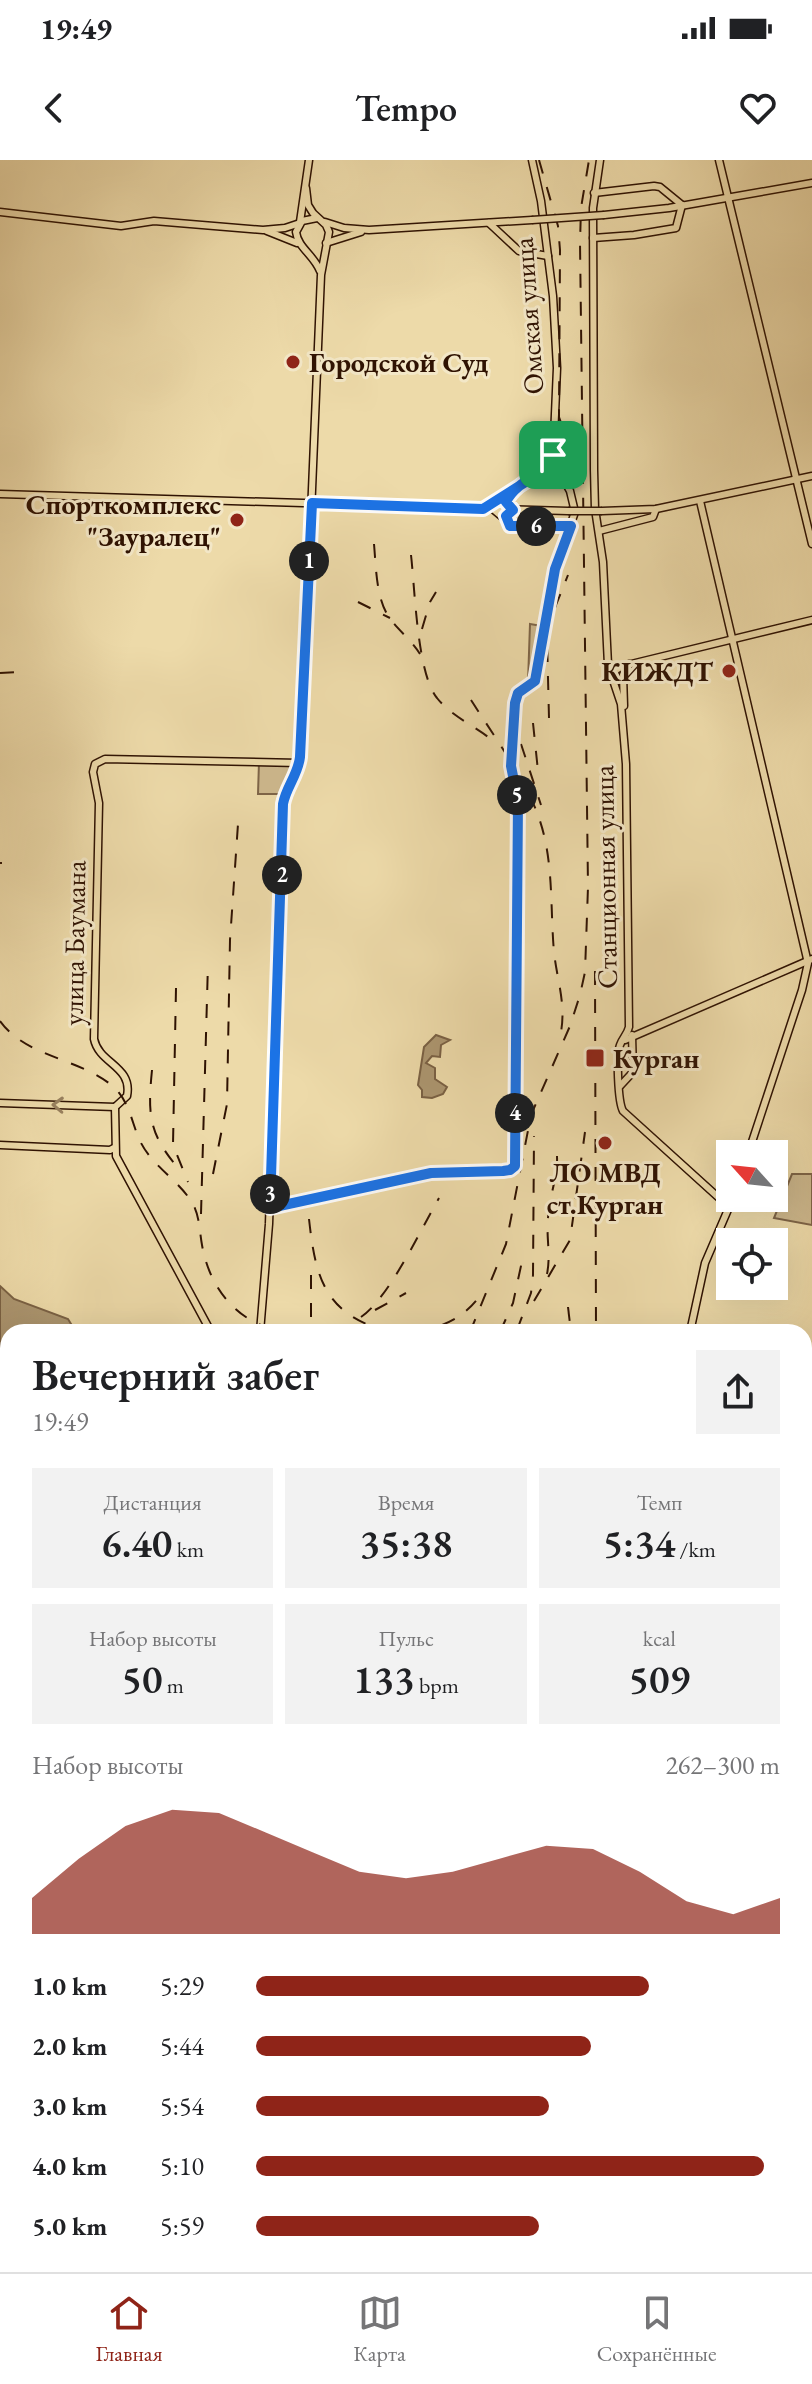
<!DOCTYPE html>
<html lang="ru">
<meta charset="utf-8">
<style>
:root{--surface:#fff;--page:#f2f2f2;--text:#202124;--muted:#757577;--line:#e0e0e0;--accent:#8f2418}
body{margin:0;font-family:"EB Garamond",serif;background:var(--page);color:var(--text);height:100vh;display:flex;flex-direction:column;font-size:30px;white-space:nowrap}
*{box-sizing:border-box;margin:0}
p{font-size:26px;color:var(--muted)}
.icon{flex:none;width:44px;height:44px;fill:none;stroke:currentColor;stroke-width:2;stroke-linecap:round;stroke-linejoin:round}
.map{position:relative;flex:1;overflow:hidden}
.details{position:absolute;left:0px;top:1164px;width:812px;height:948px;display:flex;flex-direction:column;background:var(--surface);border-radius:24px 24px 0 0;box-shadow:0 8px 32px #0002}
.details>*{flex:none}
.needle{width:52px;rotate:297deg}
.buttons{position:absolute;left:716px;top:980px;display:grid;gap:16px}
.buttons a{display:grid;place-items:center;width:72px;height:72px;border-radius:0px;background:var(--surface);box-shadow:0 8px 32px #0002;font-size:40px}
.pin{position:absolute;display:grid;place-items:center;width:68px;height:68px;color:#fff;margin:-34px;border-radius:16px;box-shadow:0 4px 12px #0006}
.km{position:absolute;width:40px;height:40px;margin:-20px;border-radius:50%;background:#222;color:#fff;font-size:22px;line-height:40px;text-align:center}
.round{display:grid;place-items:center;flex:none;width:84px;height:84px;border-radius:0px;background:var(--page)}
.summary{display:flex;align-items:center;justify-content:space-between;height:136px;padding:0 32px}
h1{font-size:44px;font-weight:600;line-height:60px}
.stats{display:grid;grid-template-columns:repeat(3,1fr);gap:12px;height:136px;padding:8px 32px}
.stats div{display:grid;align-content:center;border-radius:0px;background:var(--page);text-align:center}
.stats b{font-size:40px;font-weight:600}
.stats small{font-size:22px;font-weight:400}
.stats p{font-size:22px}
.chart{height:224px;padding:16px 32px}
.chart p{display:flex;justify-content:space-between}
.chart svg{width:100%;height:144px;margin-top:8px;fill:var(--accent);opacity:.7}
ul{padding:0 32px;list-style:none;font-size:26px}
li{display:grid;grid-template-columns:128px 96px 1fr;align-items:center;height:60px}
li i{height:20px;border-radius:10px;background:var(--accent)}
.status{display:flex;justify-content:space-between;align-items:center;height:56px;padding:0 40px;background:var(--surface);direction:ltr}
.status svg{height:22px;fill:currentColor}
header{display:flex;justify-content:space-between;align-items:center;height:104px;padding:0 32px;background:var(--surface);font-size:36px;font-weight:600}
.menu{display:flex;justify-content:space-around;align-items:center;height:112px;border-top:2px solid var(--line);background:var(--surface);font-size:22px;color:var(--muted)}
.menu a{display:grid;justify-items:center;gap:4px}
.menu .on{color:var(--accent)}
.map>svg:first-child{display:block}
</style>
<div class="status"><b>19:49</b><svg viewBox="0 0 49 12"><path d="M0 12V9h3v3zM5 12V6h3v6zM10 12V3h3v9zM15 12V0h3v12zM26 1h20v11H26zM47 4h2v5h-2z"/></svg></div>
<header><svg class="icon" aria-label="back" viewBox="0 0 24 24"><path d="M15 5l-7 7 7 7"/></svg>Tempo<svg class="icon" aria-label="heart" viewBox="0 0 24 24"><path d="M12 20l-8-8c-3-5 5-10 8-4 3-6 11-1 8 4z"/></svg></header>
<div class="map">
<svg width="812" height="2112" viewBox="0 0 812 2112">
<rect width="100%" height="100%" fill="#eddaa9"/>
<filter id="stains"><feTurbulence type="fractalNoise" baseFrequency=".0025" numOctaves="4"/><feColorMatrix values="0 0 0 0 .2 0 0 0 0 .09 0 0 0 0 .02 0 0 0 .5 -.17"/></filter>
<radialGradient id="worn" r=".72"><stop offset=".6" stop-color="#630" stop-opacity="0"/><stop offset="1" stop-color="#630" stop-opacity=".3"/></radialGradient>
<g fill="#cdb88d" stroke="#7e6548" stroke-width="2">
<polygon points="530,464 542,466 531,521 528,522"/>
<polygon points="259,602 295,605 294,615 283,634 258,634"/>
<polygon points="792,1014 812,1014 812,1065 774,1058"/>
<polygon points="8,1478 8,1686 0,1686 0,1487"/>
<polygon points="0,2011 8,2014 8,2076 0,2072"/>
</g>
<g fill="#ac9670" stroke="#7a6144" stroke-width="2">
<polygon points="436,875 450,880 441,885 440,897 432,896 426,903 435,908 435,919 447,927 443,934 432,938 422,937 422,930 418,925 424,887"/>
<polygon points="0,1126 14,1139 68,1159 76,1172 8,1172 8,1215 0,1210"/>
<polygon points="6,1258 8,1258 8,1463 0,1473 0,1267"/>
</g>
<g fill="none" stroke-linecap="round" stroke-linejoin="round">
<g stroke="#2f1202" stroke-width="9">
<g id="major">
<path d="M600 0 593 48 594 310 595 349 603 402 608 505 621 544 626 604 629 867C627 875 623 877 620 885 616 895 618 942 623 951L729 1047"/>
<polyline points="719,0 812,384"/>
<polyline points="594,33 654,26 660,27 682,45"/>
<polyline points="0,52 121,66 154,61 263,70 285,68 300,63"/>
<polyline points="604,55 669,48 812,23"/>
<path d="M317 58 302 61 296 72C298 88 314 95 320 111"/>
<polyline points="300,62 309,0"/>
<polyline points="325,62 344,68 369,70 532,60"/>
<polyline points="489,63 519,91 548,96"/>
<polyline points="267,71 297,83"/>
<polyline points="593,78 634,75 676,68 682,45"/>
<polyline points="326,83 361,72"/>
<polyline points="0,334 568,351"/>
<polyline points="700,341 808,803 802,830 748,994"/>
<polyline points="483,349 553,303"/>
<polyline points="494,350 513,366 571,366"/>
<polyline points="602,351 656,349 812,316"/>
<polyline points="599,371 653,357 656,349"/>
<polyline points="612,519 616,510 623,506 812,460"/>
<polyline points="624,546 623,515 629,504"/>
<polyline points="625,880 812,799"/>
<polyline points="620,926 633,912 632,875"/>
<polyline points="0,943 115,947"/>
<path d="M115 947 127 936C133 906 99 904 94 879L99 643 93 612 95 604 105 599 299 603"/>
<polyline points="115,947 116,996 211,1172"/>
<polyline points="0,985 110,990 114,988"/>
<polyline points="270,1048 431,1013 503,1011 512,1009 515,1006 518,641 511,606 515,543 521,530 535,521 555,409 575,352 570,331 553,300 557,208 553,136 541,41 532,0"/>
<polyline points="260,1172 269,1064 283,655 285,637 298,612 302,568 321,115 329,72 326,65 313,53 308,45 306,28"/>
<polyline points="690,1172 705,1103 733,1038"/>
<polyline points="0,1693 8,1692"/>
<polyline points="804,1980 812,1965"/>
<polyline points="650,2104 650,2112"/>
<polyline points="656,2104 656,2112"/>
</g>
</g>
<use href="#major" stroke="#eddaa9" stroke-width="6"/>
<g stroke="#2f1202" stroke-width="2" stroke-dasharray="14 14" stroke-linecap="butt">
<polyline points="539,0 558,66 560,90 559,257 578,313"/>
<path d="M374 384C376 406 376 435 387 454 396 469 411 479 420 494"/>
<path d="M411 395C415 429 417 514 437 538 451 556 475 566 492 580"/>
<polyline points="358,442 390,458"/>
<polyline points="422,469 430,442 436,432"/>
<polyline points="0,513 19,512"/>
<path d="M471 540C492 573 527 622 539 658 554 701 550 747 554 792 557 820 566 843 561 872"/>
<polyline points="549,558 547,478 556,445 568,415"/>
<polyline points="533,563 538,611"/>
<polyline points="521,584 541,645"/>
<polyline points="0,703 2,703"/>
<polyline points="595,811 596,1172"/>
<polyline points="176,828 173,985 188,1022"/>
<path d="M0 861C26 897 77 898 110 924 130 939 131 963 141 983 153 1006 175 1018 189 1038 200 1052 199 1069 202 1085 210 1131 241 1168 290 1172"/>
<path d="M152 910C148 951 148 971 174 1003"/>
<polyline points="213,1014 227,944 230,780 238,664"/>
<polyline points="201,1054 208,803"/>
<path d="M309 1059C315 1112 322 1151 380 1169"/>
<path d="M547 1114C551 1095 546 1077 548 1058 549 1037 558 1017 557 996"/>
<polyline points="534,1141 570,1080 585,972"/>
<polyline points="568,1147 571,1172"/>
<polyline points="375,1150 406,1133"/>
<polyline points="311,1157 311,1104"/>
<path d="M361 1157C389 1138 421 1069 439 1038"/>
<polyline points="517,1170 531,1133 533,1115 534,976"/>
<path d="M331 1172C383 1171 444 1184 479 1137"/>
<polyline points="470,1172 506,1084 531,955 570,866 580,835 585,812 588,727 580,83 581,48 589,0"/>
<polyline points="500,1172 513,1143 524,1092"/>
<polyline points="0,1727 8,1727"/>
<polyline points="293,2112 298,2104"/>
<polyline points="563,2112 569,2104"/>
<polyline points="583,2112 585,2104"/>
</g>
<g stroke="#2f1202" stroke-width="9" stroke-linecap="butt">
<g id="major-bridge">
<polyline points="532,60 604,55"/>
<polyline points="568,351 602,351"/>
</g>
</g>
<use href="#major-bridge" stroke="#eddaa9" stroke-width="6"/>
</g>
<defs><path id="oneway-chevron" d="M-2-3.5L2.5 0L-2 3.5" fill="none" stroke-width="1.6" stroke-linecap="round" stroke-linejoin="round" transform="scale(2)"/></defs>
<use stroke="#98805e" href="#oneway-chevron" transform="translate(58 945) rotate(-178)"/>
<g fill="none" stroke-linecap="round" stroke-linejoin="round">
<g stroke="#fff" stroke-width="16">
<path id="route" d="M553 295 535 316 483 349 312 343 300 597C298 615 286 627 283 644L270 1048 431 1013 503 1011 510 1010 515 1006 518 641 511 606 515 543 518 533 535 521 555 409 571 366H510L506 356 513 350 506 342C515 323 538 316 553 303V295"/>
</g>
<use href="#route" stroke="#1a73e8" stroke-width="10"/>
</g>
<g fill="#8f2418" stroke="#f3e7c7" stroke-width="3">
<circle cx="293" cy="202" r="8"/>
<circle cx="237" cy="360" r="8"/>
<circle cx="729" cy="511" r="8"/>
<rect x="585" y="888" width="20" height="20" rx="4"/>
<circle cx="605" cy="983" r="8"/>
</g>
<g text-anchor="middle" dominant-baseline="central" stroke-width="6" stroke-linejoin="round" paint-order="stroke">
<g font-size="28" fill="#2f1202" stroke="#f3e7c7">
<text transform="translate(528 156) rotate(-94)">Омская улица</text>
<text transform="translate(605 717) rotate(-91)">Станционная улица</text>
<text transform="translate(74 783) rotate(-89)">улица Баумана</text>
</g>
<g font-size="28" font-weight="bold" fill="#2f1202" stroke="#f3e7c7" text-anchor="start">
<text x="309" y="202">Городской Суд</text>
<text x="221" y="344" text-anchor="end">Спорткомплекс<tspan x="221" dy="32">"Зауралец"</tspan></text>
<text x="713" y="511" text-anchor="end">КИЖДТ</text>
<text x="613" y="898">Курган</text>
<text x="605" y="1012" text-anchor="middle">ЛО МВД<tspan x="605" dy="32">ст.Курган</tspan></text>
</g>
</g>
<rect width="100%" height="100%" filter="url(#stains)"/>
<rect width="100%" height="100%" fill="url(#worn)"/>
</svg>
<div class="buttons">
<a><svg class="needle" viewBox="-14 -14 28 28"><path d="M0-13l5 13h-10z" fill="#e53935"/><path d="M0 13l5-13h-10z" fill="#757577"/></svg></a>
<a><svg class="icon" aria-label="locate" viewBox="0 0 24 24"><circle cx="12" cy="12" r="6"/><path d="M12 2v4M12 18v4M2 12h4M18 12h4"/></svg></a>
</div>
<div class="pin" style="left:553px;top:295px;background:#1e9e55"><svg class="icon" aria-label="arrive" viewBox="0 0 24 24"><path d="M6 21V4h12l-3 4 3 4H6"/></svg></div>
<b class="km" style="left:309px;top:401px">1</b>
<b class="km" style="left:282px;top:715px">2</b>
<b class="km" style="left:270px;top:1034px">3</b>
<b class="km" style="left:515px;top:953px">4</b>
<b class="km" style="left:517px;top:635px">5</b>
<b class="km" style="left:536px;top:366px">6</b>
<section class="details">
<div class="summary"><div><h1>Вечерний забег</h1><p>19:49</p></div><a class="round"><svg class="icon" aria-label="share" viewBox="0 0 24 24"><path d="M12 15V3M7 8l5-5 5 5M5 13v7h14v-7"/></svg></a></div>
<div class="stats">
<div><p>Дистанция</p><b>6.40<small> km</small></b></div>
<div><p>Время</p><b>35:38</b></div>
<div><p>Темп</p><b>5:34<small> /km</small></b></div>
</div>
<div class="stats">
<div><p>Набор высоты</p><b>50<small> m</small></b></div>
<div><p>Пульс</p><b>133<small> bpm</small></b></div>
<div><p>kcal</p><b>509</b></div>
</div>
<div class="chart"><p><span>Набор высоты</span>262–300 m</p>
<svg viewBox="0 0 160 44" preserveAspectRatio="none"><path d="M0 44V33L10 21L20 11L30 6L40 7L50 13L60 19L70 25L80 27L90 25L100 21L110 17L120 18L130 25L140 34L150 38L160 33V44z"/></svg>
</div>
<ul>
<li><b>1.0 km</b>5:29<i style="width:75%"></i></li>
<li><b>2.0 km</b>5:44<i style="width:64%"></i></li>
<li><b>3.0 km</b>5:54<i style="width:56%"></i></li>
<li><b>4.0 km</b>5:10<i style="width:97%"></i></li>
<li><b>5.0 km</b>5:59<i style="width:54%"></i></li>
</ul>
</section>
</div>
<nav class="menu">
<a class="on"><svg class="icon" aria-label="home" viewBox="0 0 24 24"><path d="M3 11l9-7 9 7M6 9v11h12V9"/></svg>Главная</a>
<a><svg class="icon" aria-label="map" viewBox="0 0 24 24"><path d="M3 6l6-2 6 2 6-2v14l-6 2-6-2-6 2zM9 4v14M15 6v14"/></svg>Карта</a>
<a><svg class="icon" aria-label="saved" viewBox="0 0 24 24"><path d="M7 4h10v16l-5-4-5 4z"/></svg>Сохранённые</a>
</nav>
